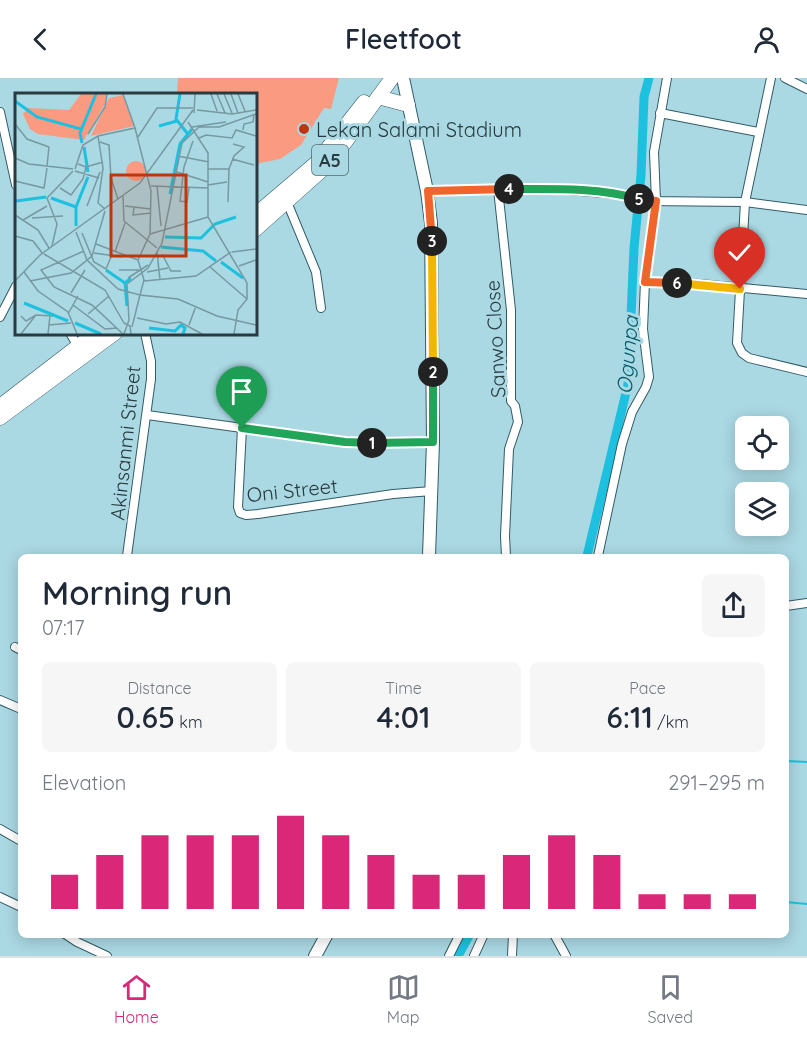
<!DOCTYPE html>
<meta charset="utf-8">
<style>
:root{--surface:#fff;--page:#f6f6f7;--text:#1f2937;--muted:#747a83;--line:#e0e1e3;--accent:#db2777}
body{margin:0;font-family:Quicksand,sans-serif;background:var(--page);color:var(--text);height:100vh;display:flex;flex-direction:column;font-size:22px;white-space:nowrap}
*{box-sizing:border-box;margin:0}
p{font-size:20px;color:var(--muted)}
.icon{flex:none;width:33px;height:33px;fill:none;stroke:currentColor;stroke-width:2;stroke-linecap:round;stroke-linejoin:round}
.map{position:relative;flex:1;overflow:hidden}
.panel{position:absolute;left:18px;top:476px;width:771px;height:384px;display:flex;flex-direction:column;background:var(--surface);border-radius:9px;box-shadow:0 3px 15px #0003}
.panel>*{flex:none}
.controls{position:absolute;left:735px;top:338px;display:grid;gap:12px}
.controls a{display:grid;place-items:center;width:54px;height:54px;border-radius:9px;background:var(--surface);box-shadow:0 3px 15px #0003;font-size:30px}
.pin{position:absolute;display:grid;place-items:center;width:51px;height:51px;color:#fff;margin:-62px -26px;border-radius:50% 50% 50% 0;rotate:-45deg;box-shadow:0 0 6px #0007}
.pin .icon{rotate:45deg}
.km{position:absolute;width:30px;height:30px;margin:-15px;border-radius:50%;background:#222;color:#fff;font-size:16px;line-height:30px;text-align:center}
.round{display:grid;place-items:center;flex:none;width:63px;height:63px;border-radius:9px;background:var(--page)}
.head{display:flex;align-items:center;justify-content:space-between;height:102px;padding:0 24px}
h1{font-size:33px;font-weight:600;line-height:45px}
.figures{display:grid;grid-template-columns:repeat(3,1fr);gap:9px;height:102px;padding:6px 24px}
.figures div{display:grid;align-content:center;border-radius:9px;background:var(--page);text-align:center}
.figures b{font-size:30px;font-weight:600}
.figures small{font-size:16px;font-weight:400}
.figures p{font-size:16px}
.chart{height:168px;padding:12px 24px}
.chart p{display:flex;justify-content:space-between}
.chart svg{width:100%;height:108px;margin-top:6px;stroke:var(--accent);stroke-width:6}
header{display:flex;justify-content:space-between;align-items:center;height:78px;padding:0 24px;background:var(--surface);font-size:27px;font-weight:600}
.dock{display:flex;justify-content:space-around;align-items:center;height:84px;border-top:2px solid var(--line);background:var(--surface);font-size:16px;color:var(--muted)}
.dock a{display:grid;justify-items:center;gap:3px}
.dock .on{color:var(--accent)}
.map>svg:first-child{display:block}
</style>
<header><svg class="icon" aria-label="back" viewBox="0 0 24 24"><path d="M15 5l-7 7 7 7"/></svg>Fleetfoot<svg class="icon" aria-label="person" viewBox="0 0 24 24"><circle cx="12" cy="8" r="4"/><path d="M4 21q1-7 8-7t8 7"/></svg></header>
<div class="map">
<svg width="807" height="878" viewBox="0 0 807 878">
<rect width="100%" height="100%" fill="#aad8e3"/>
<polygon fill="#fa9a81" points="178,0 339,0 331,31 324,30 301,67 280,81 255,86 255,16 177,16"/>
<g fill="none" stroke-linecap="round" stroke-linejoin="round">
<g stroke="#1dc1df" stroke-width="2">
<polyline points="786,683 807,684"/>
<polyline points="786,824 807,826"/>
</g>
<g stroke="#1dc1df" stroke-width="9">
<polyline points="587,478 628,306 634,170 641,97 644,19 649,0"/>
<polyline points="458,878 470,856"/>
</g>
<g stroke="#315c66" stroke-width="10">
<g id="minor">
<polyline points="771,0 745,124 737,265 742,275 749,280 807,294"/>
<polyline points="785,0 807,11"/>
<polyline points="0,34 16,107"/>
<polyline points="660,35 758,54"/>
<polyline points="498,111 511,232 511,323 515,328 518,344 509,371 505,458 506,478"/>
<polyline points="427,113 558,111 626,117 646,123 745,124 807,132"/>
<polyline points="287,124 316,194 321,230"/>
<polyline points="645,204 700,206 807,216"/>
<polyline points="0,239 16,208"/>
<polyline points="70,255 79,270"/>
<polyline points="147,337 345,364 389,365 433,364"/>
<polyline points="242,350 238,429 240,435 246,437 258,436 393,416 432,413"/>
<polyline points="127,478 151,301 151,283 145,255"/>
<polyline points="598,478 622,366 632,334 646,309 649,299 643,251 645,204 656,123 654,74 667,0"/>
<polyline points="786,528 807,525"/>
<polyline points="15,569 21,572"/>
<polyline points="0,622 21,631"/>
<polyline points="0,751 21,763"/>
<polyline points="0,819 21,829"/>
<polyline points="65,856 77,864 107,878"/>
<polyline points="554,856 566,878"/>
<polyline points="449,878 460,856"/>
<polyline points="474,878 484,856"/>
<polyline points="512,878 513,856"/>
</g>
</g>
<g stroke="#315c66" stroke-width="14">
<g id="secondary">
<polyline points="403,0 427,113 431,145 433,364 429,478"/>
<polyline points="315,878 327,856"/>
</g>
</g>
<g stroke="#315c66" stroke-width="15">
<g id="trunk">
<polyline points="378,19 408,27"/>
<polyline points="255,137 316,85 364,24"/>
<polyline points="255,152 321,93 338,74 392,0"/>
<polyline points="0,328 95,255"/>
<polyline points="0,340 115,255"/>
</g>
</g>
<use href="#minor" stroke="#fff" stroke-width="8"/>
<use href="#secondary" stroke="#fff" stroke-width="12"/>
<use href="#trunk" stroke="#fff" stroke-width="14"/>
</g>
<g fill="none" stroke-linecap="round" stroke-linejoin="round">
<g stroke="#fff" stroke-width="12">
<polyline id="split-1" points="242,350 345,364 372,365"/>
</g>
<g stroke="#fff" stroke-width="12">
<polyline id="split-2" points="372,365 433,364 433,294"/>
</g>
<g stroke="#fff" stroke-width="12">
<polyline id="split-3" points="432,163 433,294"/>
</g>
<g stroke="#fff" stroke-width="12">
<polyline id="split-4" points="432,163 428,113 509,111"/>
</g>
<g stroke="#fff" stroke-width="12">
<path id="split-5" d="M509 111C551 111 597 109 639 121"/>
</g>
<g stroke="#fff" stroke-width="12">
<polyline id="split-6" points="639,121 656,123 645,204 677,205"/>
</g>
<g stroke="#fff" stroke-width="12">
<polyline id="split-7" points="677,205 740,211"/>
</g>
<use href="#split-1" stroke="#22a559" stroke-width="8"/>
<use href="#split-2" stroke="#22a559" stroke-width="8"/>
<use href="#split-3" stroke="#f5b400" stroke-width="8"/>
<use href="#split-4" stroke="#f0652b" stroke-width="8"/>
<use href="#split-5" stroke="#22a559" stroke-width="8"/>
<use href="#split-6" stroke="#f0652b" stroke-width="8"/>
<use href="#split-7" stroke="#f5b400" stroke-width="8"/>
</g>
<circle fill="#bf360e" stroke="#aad8e3" stroke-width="2" cx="304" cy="51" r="6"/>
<g text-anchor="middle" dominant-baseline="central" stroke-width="6" stroke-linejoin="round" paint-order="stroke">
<rect fill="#aad8e3" stroke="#506a71" stroke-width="1.5" x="312" y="67" width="36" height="30" rx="4.5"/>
<g font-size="18" font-weight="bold" fill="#293b40">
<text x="330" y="82">A5</text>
</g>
<g font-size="20" fill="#293b40" stroke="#aad8e3" text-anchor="start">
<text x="316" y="51">Lekan Salami Stadium</text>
</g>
<g font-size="20" fill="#293b40" stroke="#aad8e3">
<text transform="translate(495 261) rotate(-93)">Sanwo Close</text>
<text transform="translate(125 365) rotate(-84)">Akinsanmi Street</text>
<text transform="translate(292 412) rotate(-6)">Oni Street</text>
</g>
<g font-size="21" font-style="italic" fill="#035b6b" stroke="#aad8e3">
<text transform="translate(627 277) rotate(-85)">Ogunpa</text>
</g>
</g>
<g transform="translate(15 15)">
<rect width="242" height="242" fill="#aad8e3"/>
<path d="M66 1H91L90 11 69 47 23 41 15 36 8 21 13 15 54 17ZM108 2 119 33 76 43 94 5ZM111 78a10 10 0 1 1 20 0a10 10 0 1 1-20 0Z" fill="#fa9a81"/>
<path fill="none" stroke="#1dc1df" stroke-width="3" d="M165 1 161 26 172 40M0 8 22 24 66 36M144 33 162 28M67 50 65 40 81 1M69 54 73 79M155 101 165 51 177 36M36 105 61 114M1 108 31 104M61 133V114L73 84M150 144 186 145 200 131 221 124M146 154 188 158 201 168M206 169 228 185M91 177 110 190M9 210 53 228M112 213 110 190 116 185M60 230 86 241M134 235 160 238 166 232 170 235 168 241"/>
<path fill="none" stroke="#7699a2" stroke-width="1.5" d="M108 1 120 35M196 1 202 18M202 1 210 20M209 1 217 20M216 1 223 20M223 1 230 18M182 17 217 21 241 17M179 20 180 1M173 29 193 60V124L232 190V206L223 217 219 241M0 31 12 46 34 54 32 73M177 34 211 29M228 37 229 31 238 29 239 22M73 41 90 14 92 1M83 43 88 75 83 110 90 116M123 44 142 15H178M184 45 191 42 217 45 221 37 241 43M85 49 94 52 96 85 103 106M163 63 194 69M0 65 14 71 58 76M217 66 239 72M63 71 71 74 88 69M60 76 68 52 83 43 120 35 136 98 135 141 123 167 129 187 125 202 163 206 202 223 241 232M193 76H214M60 78 84 85M159 78 193 89M0 88 29 95 32 75M193 92 212 89M136 93 193 95M142 93 146 133M45 95 56 102 68 86 71 74M174 95 172 109 165 108 169 74 178 48M108 103 109 128 142 155M213 109 214 76 219 63 229 54 218 51M72 113 85 79M110 113 136 116M119 115 118 122 136 120M0 122 23 137 34 155M17 125 48 123M8 127 32 113M61 139 72 167 103 196M67 140 79 169 91 176 96 164M135 141 193 124M0 143 18 148 28 161M81 151 123 167M37 153 42 131 32 105 58 78M69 158 26 177 39 194 77 212 108 241M100 159 110 130M142 159 145 187M217 159 241 156M79 160 107 164M29 161 90 197 109 230 115 233 116 241M147 161 156 178H166M224 173 241 167M195 174 232 206M104 177H124M9 179 23 198 53 219 62 241M132 179 153 175M113 185 133 172M0 188 25 162 125 90 178 17M15 188 56 180 77 163 90 118M129 188 181 183 216 159M103 196 125 202 117 234M56 200 70 177M58 212 90 236 102 235M53 221 63 203M73 221 94 203M6 223 11 228 21 222 38 223M122 225 151 231 165 229 187 241M34 232 56 230M174 232 181 213M6 241 21 222M33 241 35 222M109 241 114 227 112 191 133 175 147 150 167 50 184 34H204L241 21"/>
<path fill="#bf360e" fill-opacity="0.15" stroke="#bf360e" stroke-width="3" d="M96 82H171V163H96Z"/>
<rect width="242" height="242" fill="none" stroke="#293b40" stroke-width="3"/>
</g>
</svg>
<div class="controls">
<a><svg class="icon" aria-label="locate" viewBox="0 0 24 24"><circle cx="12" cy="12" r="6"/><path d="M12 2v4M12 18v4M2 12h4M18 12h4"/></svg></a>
<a><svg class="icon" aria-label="layers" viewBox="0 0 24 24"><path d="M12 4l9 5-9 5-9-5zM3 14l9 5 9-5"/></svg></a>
</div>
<div class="pin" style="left:242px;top:350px;background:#1e9e55"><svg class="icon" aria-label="arrive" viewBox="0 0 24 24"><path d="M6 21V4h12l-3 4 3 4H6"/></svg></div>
<div class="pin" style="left:740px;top:211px;background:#d93025"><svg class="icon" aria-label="check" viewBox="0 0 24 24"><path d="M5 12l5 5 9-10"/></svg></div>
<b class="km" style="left:372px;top:365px">1</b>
<b class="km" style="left:433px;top:294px">2</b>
<b class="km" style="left:432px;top:163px">3</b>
<b class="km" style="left:509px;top:111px">4</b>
<b class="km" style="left:639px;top:121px">5</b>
<b class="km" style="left:677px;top:205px">6</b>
<section class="panel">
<div class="head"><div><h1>Morning run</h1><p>07:17</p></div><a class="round"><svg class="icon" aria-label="share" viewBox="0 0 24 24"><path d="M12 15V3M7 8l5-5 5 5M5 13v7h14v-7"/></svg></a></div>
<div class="figures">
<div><p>Distance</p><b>0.65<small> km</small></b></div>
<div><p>Time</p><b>4:01</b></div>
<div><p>Pace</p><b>6:11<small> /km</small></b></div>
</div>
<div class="chart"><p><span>Elevation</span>291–295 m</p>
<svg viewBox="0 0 160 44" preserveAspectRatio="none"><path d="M5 44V30M15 44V22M25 44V14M35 44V14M45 44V14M55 44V6M65 44V14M75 44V22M85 44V30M95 44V30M105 44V22M115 44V14M125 44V22M135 44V38M145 44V38M155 44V38"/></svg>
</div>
</section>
</div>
<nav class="dock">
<a class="on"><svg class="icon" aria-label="home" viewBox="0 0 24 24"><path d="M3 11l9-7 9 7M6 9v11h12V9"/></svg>Home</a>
<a><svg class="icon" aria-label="map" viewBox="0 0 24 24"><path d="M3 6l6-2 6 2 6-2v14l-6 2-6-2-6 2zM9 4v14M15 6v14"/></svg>Map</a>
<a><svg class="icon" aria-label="saved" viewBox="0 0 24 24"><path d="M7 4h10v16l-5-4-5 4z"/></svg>Saved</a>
</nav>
